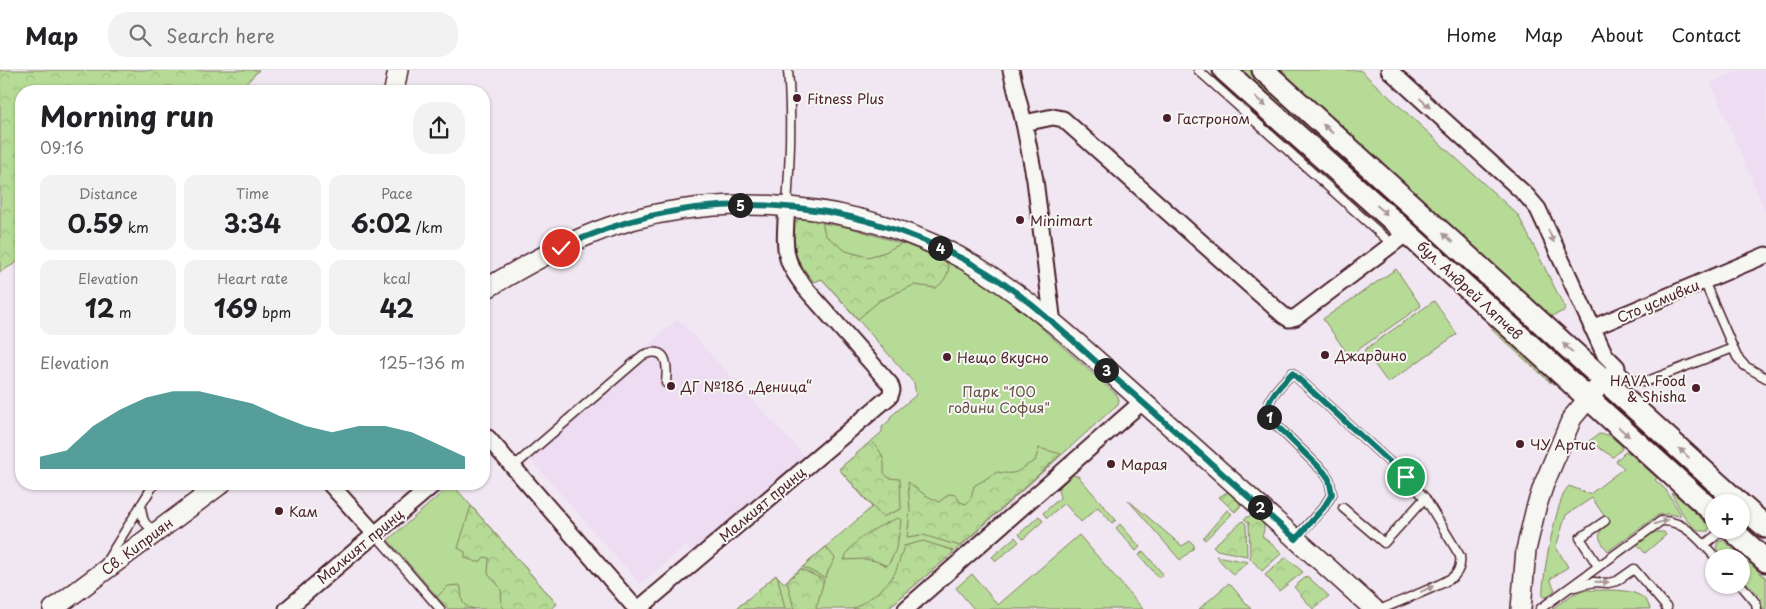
<!DOCTYPE html>
<meta charset="utf-8">
<style>
:root{--surface:#fff;--page:#f2f2f2;--text:#202124;--muted:#757577;--line:#e0e0e0;--accent:#0f766e}
body{margin:0;font-family:"Playpen Sans",sans-serif;background:var(--page);color:var(--text);height:100vh;display:flex;flex-direction:column;font-size:19px;white-space:nowrap}
*{box-sizing:border-box;margin:0}
p{font-size:16px;color:var(--muted)}
.icon{flex:none;width:28px;height:28px;fill:none;stroke:currentColor;stroke-width:2;stroke-linecap:round;stroke-linejoin:round}
.map{position:relative;flex:1;overflow:hidden}
.panel{position:absolute;left:15px;top:15px;width:475px;height:405px;display:flex;flex-direction:column;background:var(--surface);border-radius:20px;box-shadow:0 1px 4px #0004}
.panel>*{flex:none}
.controls{position:absolute;left:1705px;top:424px;display:grid;gap:10px}
.controls a{display:grid;place-items:center;width:45px;height:45px;border-radius:50%;background:var(--surface);box-shadow:0 1px 4px #0004;font-size:25px}
.pin{position:absolute;display:grid;place-items:center;width:42px;height:42px;color:#fff;margin:-21px;border:2px solid #fff;border-radius:50%;box-shadow:0 1px 5px #0007}
.km{position:absolute;width:25px;height:25px;margin:-12px;border-radius:50%;background:#222;color:#fff;font-size:14px;line-height:25px;text-align:center}
.round{display:grid;place-items:center;flex:none;width:52px;height:52px;border-radius:20px;background:var(--page)}
.summary{display:flex;align-items:center;justify-content:space-between;height:85px;padding:0 25px}
h1{font-size:28px;font-weight:700;line-height:38px}
.stats{display:grid;grid-template-columns:repeat(3,1fr);gap:8px;height:85px;padding:5px 25px}
.stats div{display:grid;align-content:center;border-radius:12px;background:var(--page);text-align:center}
.stats b{font-size:25px;font-weight:700}
.stats small{font-size:14px;font-weight:400}
.stats p{font-size:14px}
.chart{height:140px;padding:10px 25px}
.chart p{display:flex;justify-content:space-between}
.chart svg{width:100%;height:90px;margin-top:5px;fill:var(--accent);opacity:.7}
header{display:flex;align-items:center;gap:30px;box-sizing:border-box;height:70px;padding:0 25px;background:var(--surface);border-bottom:1px solid var(--line)}
header strong{font-size:24px}
nav{display:flex;gap:28px;margin-inline-start:auto;font-size:18px}
.search{width:350px;height:45px;background:var(--page);display:flex;align-items:center;gap:12px;box-sizing:border-box;padding:0 18px;border-radius:20px;color:var(--muted);font-size:19px}
.map>svg:first-child{display:block}
</style>
<header>
<strong>Map</strong>
<div class="search"><svg class="icon" aria-label="search" viewBox="0 0 24 24"><circle cx="10" cy="10" r="6"/><path d="M15 15l6 6"/></svg>Search here</div>
<nav><a>Home</a><a>Map</a><a>About</a><a>Contact</a></nav>
</header>
<div class="map">
<svg width="1766" height="539" viewBox="0 0 1766 539">
<defs>
<pattern id="forest-crowns" width="20" height="18" patternUnits="userSpaceOnUse" patternTransform="scale(1.25)"><rect width="20" height="18" fill="#b6db96"/><path d="M2 6a3 3 0 1 1 6 0M12 15a3 3 0 1 1 6 0" fill="none" stroke="#9ebc81"/></pattern>
<pattern id="garden-furrows" width="10" height="10" patternUnits="userSpaceOnUse" patternTransform="scale(1.25)"><rect width="10" height="10" fill="#b6db96"/><path d="M-1 1l2-2M0 10L10 0M9 11l2-2" fill="none" stroke="#9ebc81"/></pattern>
</defs>
<rect width="100%" height="100%" fill="#f1e7f2"/>
<filter id="ink" filterUnits="userSpaceOnUse"><feTurbulence type="fractalNoise" baseFrequency=".02" numOctaves="2"/><feDisplacementMap in="SourceGraphic" scale="10" xChannelSelector="R" yChannelSelector="G"/><feConvolveMatrix kernelMatrix="1 2 1 2 8 2 1 2 1" color-interpolation-filters="sRGB"/></filter>
<g filter="url(#ink)">
<g fill="#eddcf2">
<polygon points="1741,0 1766,0 1766,143 1711,12"/>
<polygon points="678,249 805,387 691,482 686,476 640,514 525,383"/>
</g>
<g fill="#b6db96" stroke="#807d60">
<polygon points="1239,0 1250,0 1259,7 1576,296 1570,302"/>
<polygon points="1280,0 1360,0 1518,145 1566,240 1550,247"/>
<polygon points="799,149 851,158 916,178 960,196 1017,233 1018,237 1118,326 1119,331 1118,334 953,483 887,539 736,539 776,505 784,513 872,437 839,399 882,362 882,357 890,350 890,347 916,325 914,313 822,209 814,212 800,195 794,153"/>
<polygon points="1396,199 1421,236 1349,286 1323,249"/>
<polygon points="1434,231 1457,264 1388,313 1364,280"/>
<polygon points="1491,259 1497,259 1549,306 1551,313"/>
<polygon points="1632,347 1726,432 1716,432 1627,353"/>
<polygon points="1599,364 1609,365 1622,376 1622,379 1613,387 1589,371"/>
<path d="M1625 382H1628L1657 408 1655 410 1666 420 1680 443V446L1667 444 1658 445 1608 481C1598 469 1595 463 1609 453L1592 428 1566 445 1556 477 1568 497 1550 509 1555 520 1546 527H1543C1541 510 1557 425 1569 416L1590 424 1624 398 1616 391Z"/>
<polygon points="1072,405 1078,406 1116,450 1112,453 1098,437 1081,452 1064,433 1047,448 1043,443 1060,428 1058,419"/>
<polygon points="452,414 557,534 551,539 448,539 388,470"/>
<path d="M1671 423 1677 426 1708 455 1710 457 1708 461C1689 464 1680 437 1671 423Z"/>
<polygon points="1128,430 1182,476 1190,471 1194,475 1193,479 1180,490"/>
<polygon points="1227,440 1232,444 1205,470 1203,468"/>
<polygon points="1039,446 1043,451 1023,469 1019,464"/>
<polygon points="1120,454 1140,477 1136,481 1116,458"/>
<polygon points="1653,462 1664,462 1666,465 1645,483 1636,473"/>
<polygon points="1079,465 1143,539 974,539 956,518 972,504 998,535"/>
<polygon points="1015,467 1019,472 996,491 992,487"/>
<polygon points="1723,470 1739,484 1740,487 1723,487 1716,478 1718,472"/>
<polygon points="1143,481 1163,504 1159,508 1139,485"/>
<polygon points="1216,486 1248,492 1233,505"/>
<polygon points="1744,493 1749,493 1766,508 1766,539 1762,539 1761,528 1741,507 1741,496"/>
<polygon points="1229,513 1251,539 1199,539"/>
<path d="M1587 520C1606 521 1645 515 1650 539H1552L1573 524Z"/>
</g>
<g fill="url(#forest-crowns)" stroke="#807d60">
<polygon points="0,0 259,0 239,21 21,21 21,190 0,202"/>
<path d="M799 149 822 151 825 165 846 181 868 187 885 182 902 173 944 190 949 197C947 207 944 211 936 218L914 215 879 231 858 249 822 209 814 212C796 190 792 181 794 153Z"/>
<path d="M871 371C882 383 885 387 884 403L889 408 900 409 901 439 882 447 839 399Z"/>
<path d="M1039 378 1061 384 960 476 923 465 907 467 910 441 908 412 925 425 939 432 949 424 956 425 960 432 966 434 971 428 974 416 997 402C1020 406 1016 400 1035 391Z"/>
<polygon points="471,436 557,534 551,539 505,539 502,536 501,520 499,516 488,504 489,488 484,487 481,491 477,492 465,488 465,482 458,478"/>
<path d="M1251 445C1262 447 1267 456 1262 466L1282 483 1262 501 1250 488 1249 453 1244 449Z"/>
<path d="M898 448 901 450C899 465 897 484 887 496L876 491 865 489 844 490C851 469 879 456 898 448Z"/>
<polygon points="1243,451 1246,454 1247,486 1217,480 1213,476"/>
<path d="M923 471 952 480 953 483 887 539H853C868 530 886 518 895 503 899 494 901 485 904 476Z"/>
<polygon points="826,477 835,488 825,508 803,497"/>
<polygon points="1286,487 1303,502 1279,521 1265,505"/>
<polygon points="801,499 824,510 816,539 794,539 787,511"/>
<polygon points="776,505 778,508 785,539 736,539"/>
<polygon points="1307,506 1329,526 1313,539 1294,517"/>
<path d="M460 515C464 526 457 535 474 539H448L437 527 448 516Z"/>
</g>
<polygon fill="url(#garden-furrows)" stroke="#807d60" points="1227,422 1231,423 1240,431 1240,437 1235,442 1219,427"/>
<g fill="none" stroke-linecap="round" stroke-linejoin="round">
<g stroke="#4a1f2b" stroke-width="11">
<g id="service">
<polyline points="1198,0 1392,174"/>
<path d="M787 136C790 89 792 47 788 0"/>
<polyline points="1704,211 1737,287 1745,296 1766,308"/>
<path d="M1617 297C1626 306 1632 312 1645 312L1733 278"/>
<path d="M513 397 643 285C667 276 668 293 666 313"/>
<path d="M141 435C142 447 143 457 156 459"/>
<polyline points="1343,438 1384,473 1425,428"/>
<polyline points="375,464 440,539"/>
<path d="M1295 469 1324 437 1332 424 1329 409 1324 402 1271 350C1260 332 1281 316 1292 303L1406 407 1425 428 1460 486C1461 493 1460 499 1455 505 1447 514 1397 532 1382 539"/>
<polyline points="1704,475 1723,460"/>
<polyline points="106,492 154,414"/>
<polyline points="1598,496 1580,468 1605,451"/>
<polyline points="1741,515 1756,533 1757,539"/>
<polyline points="1574,517 1594,512 1608,513 1617,511 1634,499 1667,538 1666,539"/>
<path d="M1540 539 1661 451C1683 449 1702 472 1716 488"/>
</g>
</g>
<g stroke="#4a1f2b" stroke-width="19">
<g id="minor">
<polyline points="1011,0 1024,53 1035,110 1053,254"/>
<polyline points="1389,0 1526,125 1538,139 1605,285 1617,297 1604,310"/>
<polyline points="1024,53 1053,47 1063,49 1283,245 1289,249 1296,247 1407,163"/>
<polyline points="1592,258 1766,185"/>
<path d="M484 371 488 368 632 534 637 537 642 536 890 326 892 320 890 314 806 219C800 211 793 202 789 192 783 176 786 154 787 136"/>
<polyline points="330,414 375,464"/>
<polyline points="287,539 434,414"/>
<polyline points="906,539 1142,332"/>
</g>
</g>
<g stroke="#4a1f2b" stroke-width="22">
<g id="tertiary">
<polyline points="394,21 398,0"/>
<path d="M484 220C517 200 550 181 586 166 707 114 869 129 980 199 1042 238 1097 291 1151 339 1225 406 1300 472 1374 539"/>
<polyline points="53,539 221,414"/>
<polyline points="1521,539 1526,480 1536,438 1544,414 1572,348 1604,310"/>
</g>
</g>
<g stroke="#4a1f2b" stroke-width="25">
<g id="secondary">
<polyline points="1224,0 1407,163 1714,443"/>
<polyline points="1263,0 1738,432"/>
<polyline points="1741,435 1766,457"/>
<polyline points="1732,460 1766,491"/>
</g>
</g>
<use href="#service" stroke="#f6f6f2" stroke-width="8"/>
<use href="#minor" stroke="#f6f6f2" stroke-width="15"/>
<use href="#tertiary" stroke="#f6f6f2" stroke-width="19"/>
<use href="#secondary" stroke="#f6f6f2" stroke-width="21"/>
</g>
<defs><path id="oneway-solid" d="M-6-.8H1V-3.2L6.5 0L1 3.2V.8H-6Z" transform="scale(1.25)"/></defs>
<g fill="#a99598">
<use href="#oneway-solid" transform="translate(1261 32) rotate(41)"/>
<use href="#oneway-solid" transform="translate(1425 33) rotate(42)"/>
<use href="#oneway-solid" transform="translate(1328 59) rotate(-138)"/>
<use href="#oneway-solid" transform="translate(1382 140) rotate(42)"/>
<use href="#oneway-solid" transform="translate(1551 166) rotate(66)"/>
<use href="#oneway-solid" transform="translate(1448 168) rotate(-138)"/>
<use href="#oneway-solid" transform="translate(1568 278) rotate(-138)"/>
<use href="#oneway-solid" transform="translate(1624 362) rotate(42)"/>
<use href="#oneway-solid" transform="translate(1684 383) rotate(-137)"/>
<use href="#oneway-solid" transform="translate(1661 452) rotate(-17)"/>
<use href="#oneway-solid" transform="translate(1602 512) rotate(1)"/>
<use href="#oneway-solid" transform="translate(1427 519) rotate(-24)"/>
</g>
</g>
<g fill="none" stroke-linecap="round" stroke-linejoin="round" filter="url(#ink)">
<g stroke="#fff" stroke-width="10">
<path id="route" d="M561 178C694 113 848 124 976 196 1022 222 1061 260 1100 295 1166 352 1230 411 1296 469L1324 437 1332 424 1329 409 1324 402 1271 350C1260 332 1281 316 1292 303L1406 407"/>
</g>
<use href="#route" stroke="#0f766e" stroke-width="6"/>
</g>
<g fill="#4a1f2b" stroke="#f6f6f2" stroke-width="2">
<circle cx="797" cy="28" r="5"/>
<circle cx="1167" cy="48" r="5"/>
<circle cx="1020" cy="150" r="5"/>
<circle cx="1325" cy="285" r="5"/>
<circle cx="947" cy="287" r="5"/>
<circle cx="671" cy="316" r="5"/>
<circle cx="1696" cy="318" r="5"/>
<circle cx="1520" cy="374" r="5"/>
<circle cx="1111" cy="394" r="5"/>
<circle cx="279" cy="441" r="5"/>
</g>
<g text-anchor="middle" dominant-baseline="central" stroke-width="4" stroke-linejoin="round" paint-order="stroke">
<g font-size="14" fill="#4a1f2b" stroke="#f6f6f2" text-anchor="start">
<text x="807" y="28">Fitness Plus</text>
<text x="1177" y="48">Гастроном</text>
<text x="1030" y="150">Minimart</text>
<text x="1335" y="285">Джардино</text>
<text x="957" y="287">Нещо вкусно</text>
<text x="1686" y="310" text-anchor="end">HAVA Food<tspan x="1686" dy="16">&amp; Shisha</tspan></text>
<text x="681" y="316">ДГ №186 „Деница“</text>
<text x="1530" y="374">ЧУ Артис</text>
<text x="1121" y="394">Марая</text>
<text x="289" y="441">Кам</text>
</g>
<g font-size="14" fill="#4a1f2b" stroke="#f6f6f2">
<text transform="translate(1470 220) rotate(43)">бул. Андрей Ляпчев</text>
<text transform="translate(1658 231) rotate(-23)">Сто усмивки</text>
<text transform="translate(762 434) rotate(-40)">Малкият принц</text>
<text transform="translate(137 476) rotate(-37)">Св. Киприян</text>
<text transform="translate(360 476) rotate(-40)">Малкият принц</text>
</g>
<g font-size="14" fill="#654e46" stroke="#f6f6f2">
<text x="999" y="321">Парк "100<tspan x="999" dy="16">години София"</tspan></text>
</g>
</g>
</svg>
<div class="controls">
<a>+</a>
<a>−</a>
</div>
<div class="pin" style="left:1406px;top:407px;background:#1e9e55"><svg class="icon" aria-label="arrive" viewBox="0 0 24 24"><path d="M6 21V4h12l-3 4 3 4H6"/></svg></div>
<div class="pin" style="left:561px;top:178px;background:#d93025"><svg class="icon" aria-label="check" viewBox="0 0 24 24"><path d="M5 12l5 5 9-10"/></svg></div>
<b class="km" style="left:1269px;top:347px">1</b>
<b class="km" style="left:1260px;top:437px">2</b>
<b class="km" style="left:1106px;top:300px">3</b>
<b class="km" style="left:940px;top:178px">4</b>
<b class="km" style="left:740px;top:135px">5</b>
<section class="panel">
<div class="summary"><div><h1>Morning run</h1><p>09:16</p></div><a class="round"><svg class="icon" aria-label="share" viewBox="0 0 24 24"><path d="M12 15V3M7 8l5-5 5 5M5 13v7h14v-7"/></svg></a></div>
<div class="stats">
<div><p>Distance</p><b>0.59<small> km</small></b></div>
<div><p>Time</p><b>3:34</b></div>
<div><p>Pace</p><b>6:02<small> /km</small></b></div>
</div>
<div class="stats">
<div><p>Elevation</p><b>12<small> m</small></b></div>
<div><p>Heart rate</p><b>169<small> bpm</small></b></div>
<div><p>kcal</p><b>42</b></div>
</div>
<div class="chart"><p><span>Elevation</span>125–136 m</p>
<svg viewBox="0 0 160 44" preserveAspectRatio="none"><path d="M0 44V38L10 35L20 23L30 15L40 9L50 6L60 6L70 9L80 12L90 18L100 23L110 26L120 23L130 23L140 26L150 32L160 38V44z"/></svg>
</div>
</section>
</div>
